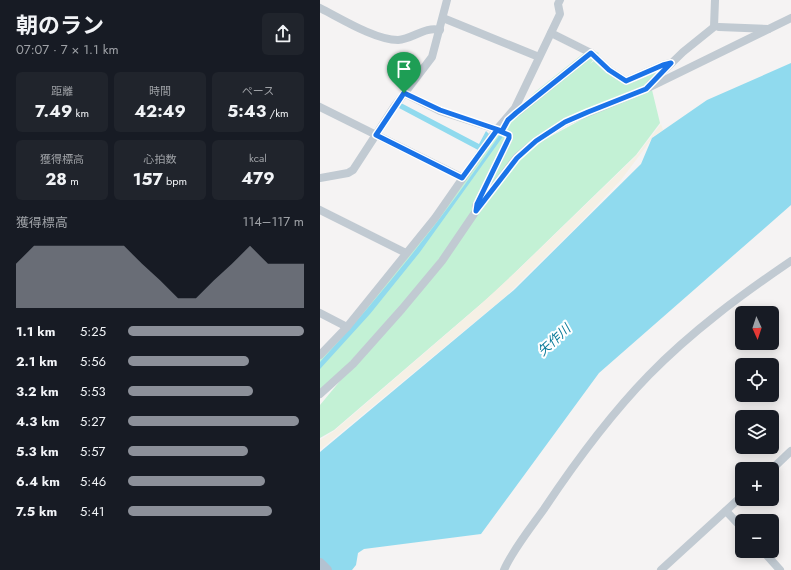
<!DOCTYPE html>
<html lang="ja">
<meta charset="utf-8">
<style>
:root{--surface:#171b24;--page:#20242c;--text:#f1f3f6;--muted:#9ea1a6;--accent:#8c9099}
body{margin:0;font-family:Jost,"Noto Sans JP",sans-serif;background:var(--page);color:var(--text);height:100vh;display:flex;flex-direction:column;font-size:15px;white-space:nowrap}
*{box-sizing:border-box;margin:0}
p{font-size:13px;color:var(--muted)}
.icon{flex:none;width:22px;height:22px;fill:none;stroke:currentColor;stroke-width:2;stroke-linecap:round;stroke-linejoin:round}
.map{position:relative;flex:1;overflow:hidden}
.side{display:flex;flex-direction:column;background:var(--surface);width:320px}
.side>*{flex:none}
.needle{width:26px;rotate:177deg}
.tools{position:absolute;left:415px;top:306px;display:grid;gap:8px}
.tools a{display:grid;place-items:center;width:44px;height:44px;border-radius:6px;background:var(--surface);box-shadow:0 2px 10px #0003;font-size:20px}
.pin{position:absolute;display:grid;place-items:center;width:34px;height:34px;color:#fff;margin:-41px -17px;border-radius:50% 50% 50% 0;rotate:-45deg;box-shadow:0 0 4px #0007}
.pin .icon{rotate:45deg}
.round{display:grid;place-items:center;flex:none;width:42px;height:42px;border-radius:6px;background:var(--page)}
.headline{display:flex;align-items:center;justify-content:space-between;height:68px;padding:0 16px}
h1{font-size:22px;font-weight:700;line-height:30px}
.metrics{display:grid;grid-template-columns:repeat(3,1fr);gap:6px;height:68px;padding:4px 16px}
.metrics div{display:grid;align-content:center;border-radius:6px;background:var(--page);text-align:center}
.metrics b{font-size:17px;font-weight:700}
.metrics small{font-size:11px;font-weight:400}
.metrics p{font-size:11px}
.chart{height:112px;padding:8px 16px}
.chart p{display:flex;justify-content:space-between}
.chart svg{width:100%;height:72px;margin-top:4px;fill:var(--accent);opacity:.7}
ul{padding:0 16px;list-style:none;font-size:13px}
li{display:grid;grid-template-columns:64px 48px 1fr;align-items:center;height:30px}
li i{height:10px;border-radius:5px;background:var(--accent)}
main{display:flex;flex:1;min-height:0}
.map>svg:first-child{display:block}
</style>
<main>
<section class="side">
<div class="headline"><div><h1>朝のラン</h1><p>07:07 · 7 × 1.1 km</p></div><a class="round"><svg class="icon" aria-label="share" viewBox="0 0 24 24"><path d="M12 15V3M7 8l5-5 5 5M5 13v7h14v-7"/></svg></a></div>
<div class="metrics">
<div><p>距離</p><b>7.49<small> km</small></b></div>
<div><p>時間</p><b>42:49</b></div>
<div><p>ペース</p><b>5:43<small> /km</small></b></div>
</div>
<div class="metrics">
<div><p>獲得標高</p><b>28<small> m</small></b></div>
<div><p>心拍数</p><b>157<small> bpm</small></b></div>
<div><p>kcal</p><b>479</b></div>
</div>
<div class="chart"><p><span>獲得標高</span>114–117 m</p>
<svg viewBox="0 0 160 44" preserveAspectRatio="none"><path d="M0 44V17L10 6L20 6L30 6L40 6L50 6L60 6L70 17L80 27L90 38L100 38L110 27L120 17L130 6L140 17L150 17L160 17V44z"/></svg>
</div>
<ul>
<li><b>1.1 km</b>5:25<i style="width:100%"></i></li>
<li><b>2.1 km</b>5:56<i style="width:69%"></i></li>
<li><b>3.2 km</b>5:53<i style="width:71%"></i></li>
<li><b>4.3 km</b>5:27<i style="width:97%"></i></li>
<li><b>5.3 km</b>5:57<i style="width:68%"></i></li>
<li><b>6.4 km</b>5:46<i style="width:78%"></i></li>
<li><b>7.5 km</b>5:41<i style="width:82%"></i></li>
</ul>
</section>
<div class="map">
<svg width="471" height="570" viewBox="0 0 471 570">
<rect width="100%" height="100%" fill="#f5f3f3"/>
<g fill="#c3f1d5">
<polygon points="269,49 279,53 270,64 276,59 302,82 342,66 326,85 244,118 198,153 160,202 191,140 182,127 215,92"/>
<polygon points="332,90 340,123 316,155 176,291 14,430 0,438 0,405 25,375 35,365 199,159 224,140 281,109"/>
<polygon points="177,132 187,136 153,212 126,250 95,290 27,365 0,390 0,356 27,328"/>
</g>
<polygon fill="#f5f0e5" points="341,124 343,130 334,136 301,180 255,228 185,297 0,450 0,440 14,431 160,305 200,268 316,156"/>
<g fill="#90daee">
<polygon points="471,63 471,205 279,373 161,534 44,549 38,553 36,565 32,570 0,570 0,452 194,290 321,164 332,138 387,100"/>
<polygon points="81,103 159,144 166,131 170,135 160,151 79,108"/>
<path d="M181 133 184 135 100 252 50 314 0 369V362C66 290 126 214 181 133Z"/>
</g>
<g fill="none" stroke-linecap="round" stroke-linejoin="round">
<g stroke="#c1cad2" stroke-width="8">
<path d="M0 8C20 18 55 40 78 40 93 39 105 26 120 30"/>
<polyline points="123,18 219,57"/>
<polyline points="399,27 448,29"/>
<polyline points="231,33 271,53 289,70 306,81 343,65 351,63"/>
<polyline points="330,84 363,52 394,27 395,0"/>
<polyline points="84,93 120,111 182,131 189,135 189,138 156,206"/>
<polyline points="0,107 143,178"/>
<polyline points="194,115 271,53"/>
<polyline points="0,178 28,173 33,170 74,107 112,57 127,0"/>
<polyline points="0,210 86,253"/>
<polyline points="0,313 27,327"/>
<polyline points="0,355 27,327 115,218 177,129 195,108 240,14 238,4 240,0"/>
<polyline points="0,394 33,364 82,309 122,261 156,211 197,157 216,141 245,122 326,89 471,18"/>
<polyline points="452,469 471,451"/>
<polyline points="406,511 422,528"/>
<polyline points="443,551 460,570"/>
<path d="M184 570C192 551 212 526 224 509 254 464 292 413 329 375 372 331 421 295 471 261"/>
<polyline points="341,570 422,496"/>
</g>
<polyline stroke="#b3c2d1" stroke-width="10" points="0,563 7,570"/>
</g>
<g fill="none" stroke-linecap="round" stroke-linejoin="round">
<g stroke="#fff" stroke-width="8">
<polyline id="route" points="84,93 56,135 142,178 177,130 189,135 189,138 157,204 156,211 197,158 216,141 245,122 268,112 326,89 351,63 343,65 306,81 289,70 271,53 196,113 188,120 182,131 120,110 84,93"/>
</g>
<use href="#route" stroke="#1a73e8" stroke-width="5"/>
</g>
<g text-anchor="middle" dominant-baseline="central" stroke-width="4" stroke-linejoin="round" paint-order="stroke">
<g font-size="13" font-style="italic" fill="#0c7c9b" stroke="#fff">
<text transform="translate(234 340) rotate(-43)">矢作川</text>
</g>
</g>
</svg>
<div class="tools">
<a><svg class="needle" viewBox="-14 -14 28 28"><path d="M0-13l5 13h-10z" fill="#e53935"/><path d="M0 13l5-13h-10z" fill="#9ea1a6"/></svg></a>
<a><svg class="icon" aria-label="locate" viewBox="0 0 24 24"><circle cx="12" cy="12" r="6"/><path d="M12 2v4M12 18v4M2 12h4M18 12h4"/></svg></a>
<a><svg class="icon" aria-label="layers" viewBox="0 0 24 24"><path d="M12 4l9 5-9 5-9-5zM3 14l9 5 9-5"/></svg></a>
<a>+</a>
<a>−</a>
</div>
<div class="pin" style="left:84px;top:93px;background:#1e9e55"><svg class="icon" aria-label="arrive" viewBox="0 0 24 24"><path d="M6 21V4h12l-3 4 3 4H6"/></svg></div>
</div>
</main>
